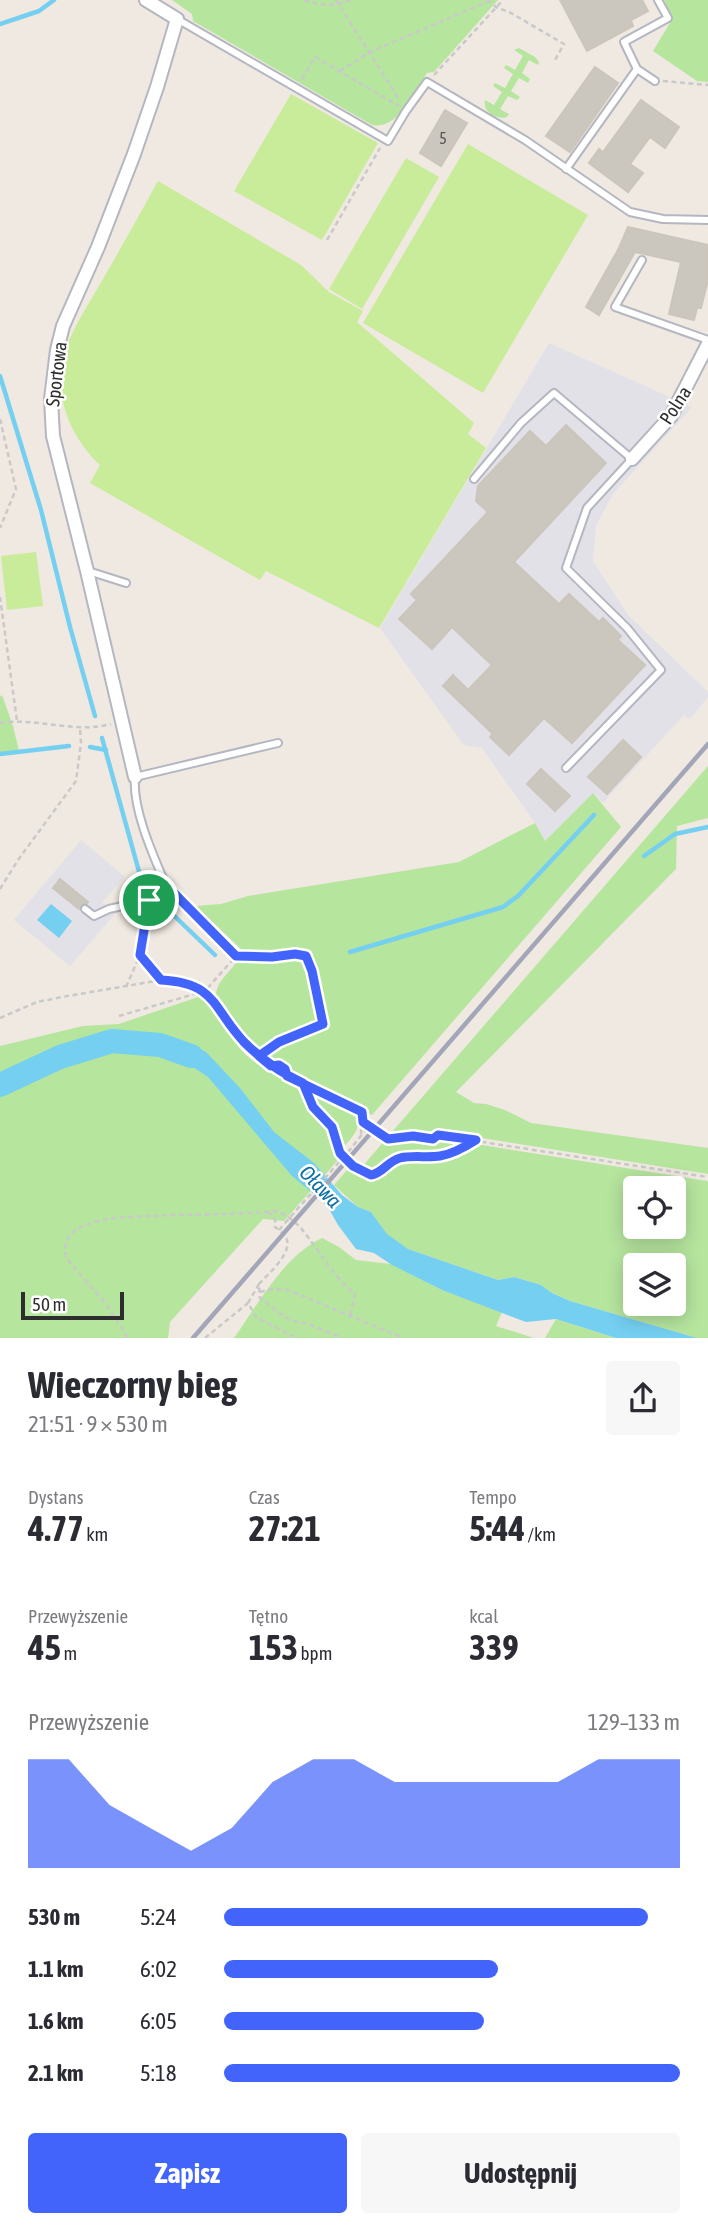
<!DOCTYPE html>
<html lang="pl">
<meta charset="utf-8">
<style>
:root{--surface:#fff;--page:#f7f7f7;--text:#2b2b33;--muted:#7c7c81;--accent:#4264fb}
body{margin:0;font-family:"Asap Condensed",sans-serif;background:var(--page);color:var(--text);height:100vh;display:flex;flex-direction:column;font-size:26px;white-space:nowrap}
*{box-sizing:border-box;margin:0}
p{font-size:23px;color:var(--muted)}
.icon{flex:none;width:38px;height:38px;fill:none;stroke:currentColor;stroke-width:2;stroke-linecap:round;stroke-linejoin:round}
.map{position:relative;height:1338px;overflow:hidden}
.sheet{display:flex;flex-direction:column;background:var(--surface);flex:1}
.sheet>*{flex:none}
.fabs{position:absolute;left:623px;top:1176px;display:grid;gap:14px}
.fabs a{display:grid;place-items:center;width:63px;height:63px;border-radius:7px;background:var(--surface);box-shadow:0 4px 18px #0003;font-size:35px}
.scale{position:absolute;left:21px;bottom:18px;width:103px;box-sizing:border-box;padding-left:7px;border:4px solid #2e2e2e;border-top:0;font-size:19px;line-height:24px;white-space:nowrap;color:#2e2e2e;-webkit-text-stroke:5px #fff;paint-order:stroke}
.pin{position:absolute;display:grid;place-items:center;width:60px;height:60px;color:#fff;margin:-30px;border:4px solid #fff;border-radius:50%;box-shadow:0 2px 7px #0007}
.round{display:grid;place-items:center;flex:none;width:74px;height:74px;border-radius:7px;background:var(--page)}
.summary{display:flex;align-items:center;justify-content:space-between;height:119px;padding:0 28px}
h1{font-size:38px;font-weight:700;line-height:52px}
.metrics{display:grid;grid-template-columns:repeat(3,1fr);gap:10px;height:119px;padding:7px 28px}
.metrics div{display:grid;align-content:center}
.metrics b{font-size:35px;font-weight:700}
.metrics small{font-size:19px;font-weight:400}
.metrics p{font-size:19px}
.chart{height:196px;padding:14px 28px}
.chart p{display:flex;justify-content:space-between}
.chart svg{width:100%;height:126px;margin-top:7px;fill:var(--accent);opacity:.7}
.action{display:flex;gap:14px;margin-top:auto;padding:14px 28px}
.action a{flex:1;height:80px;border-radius:7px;background:var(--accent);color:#fff;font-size:28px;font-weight:700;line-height:80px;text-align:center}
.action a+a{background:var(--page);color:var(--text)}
ul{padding:0 28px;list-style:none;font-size:23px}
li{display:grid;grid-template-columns:112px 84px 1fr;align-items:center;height:52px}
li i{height:18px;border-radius:9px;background:var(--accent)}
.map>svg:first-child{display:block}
</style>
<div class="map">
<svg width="708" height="1338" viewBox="0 0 708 1338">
<rect width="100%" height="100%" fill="#efe9e1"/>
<g fill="#e3e1e8">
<polygon points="549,343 692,407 613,494 596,526 593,561 628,615 708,692 708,697 690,719 684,715 603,803 593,793 545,841 535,823 482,748 464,745 380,628"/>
<polygon points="81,840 125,877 102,902 115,914 70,966 14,920"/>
</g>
<g fill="#b6e59e" fill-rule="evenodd">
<path d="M172 0H498L434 72 427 73C415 91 399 130 372 125L193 21 192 14Z"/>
<polygon points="664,0 708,0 708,82 697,81 653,51 673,18"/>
<path d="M519 48 535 57 539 62 538 65 529 60 522 73 530 79 528 83 519 78 511 91 520 97 517 100 508 96 500 109 509 114 507 117C497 120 482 112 485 100L494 105 502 92 493 86 495 83 505 88 513 74 504 68 506 65 515 70 523 56 514 50Z"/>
<polygon points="2,695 13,726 19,751 0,754 0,697"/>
<path d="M708 766V818L677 826 676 869 456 1092 474 1103 486 1104 505 1110 531 1123 708 1148V1174L438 1131H432L431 1137 708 1181V1338H697L570 1301 552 1293 541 1285 514 1277 498 1280 408 1249 387 1235 371 1212 358 1207 334 1185 354 1162 361 1168ZM635 1188H674V1227H635ZM635 1265H674V1304H635Z"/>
<path d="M593 793 621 827 372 1115 257 1050 241 1036 216 997C215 978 239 968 242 950L196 906 221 904 248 896 459 862 535 823 545 841Z"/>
<path d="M201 996C218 1012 227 1034 243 1052 265 1075 322 1097 352 1111 367 1125 351 1138 341 1150L344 1153 284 1221 263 1219 170 1322 168 1338H0V1046L83 1026 119 1024Z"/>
<path d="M322 1238 339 1247 356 1260 391 1264 442 1290 502 1312 496 1326 534 1338H234C259 1303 283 1257 322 1238Z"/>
<polygon points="556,1319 616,1338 545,1338"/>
</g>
<g fill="#c9ec9a">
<polygon points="291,94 378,143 322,240 234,191"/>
<polygon points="468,144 588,215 483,393 363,323"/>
<polygon points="406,158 439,177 362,309 329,289"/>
<path d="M158 181 301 265 329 292 363 311 357 322 474 423 468 434 486 448 379 628 266 571 260 580 90 483 100 465C69 436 51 391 66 349 74 325 90 302 103 279 122 246 140 214 158 181Z"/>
<polygon points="36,552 43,606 7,610 1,556"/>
</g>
<g fill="#75cff0">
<polygon points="51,904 72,921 59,938 37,920"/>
<polygon points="162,1039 195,1045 207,1053 240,1088 274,1132 314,1163 342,1195 358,1207 371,1212 387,1234 408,1249 498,1280 514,1277 541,1285 552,1293 570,1301 697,1338 616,1338 556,1319 526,1322 442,1290 392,1265 374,1253 356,1249 338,1225 329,1209 321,1200 292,1176 208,1077 181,1059 158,1052"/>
</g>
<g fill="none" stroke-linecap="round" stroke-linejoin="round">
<g stroke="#75cff0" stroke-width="4.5">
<polyline points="0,24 39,11 54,0"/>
<polyline points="0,376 41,510 70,627 95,716"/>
<polyline points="102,738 143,886"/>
<polyline points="90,747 106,750"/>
<polyline points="0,754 69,746"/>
<polyline points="644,856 675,834 708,827"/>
<polyline points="165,907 215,955"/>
<polyline points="350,952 503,907 518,896 594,815"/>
</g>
<polyline stroke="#75cff0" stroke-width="24" points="0,1085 60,1057 112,1041 160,1045 191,1056"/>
</g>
<g fill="#cbc7bf" stroke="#cbc5ba" stroke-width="2">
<polygon points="560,0 642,0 648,11 631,20 633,26 587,51"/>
<polygon points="595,67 618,83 570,152 546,136"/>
<polygon points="641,100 679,127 665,148 650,137 630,164 643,173 628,192 589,163 599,149 603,152"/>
<polygon points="445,110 467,123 441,166 420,153"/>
<polygon points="628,227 708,245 708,280 701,308 697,308 694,320 669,314 681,262 635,252 599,315 586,307 619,248"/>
<polygon points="566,425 606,463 514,562 559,604 569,594 599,622 603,618 621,636 618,640 645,665 572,743 544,718 509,755 490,737 493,734 443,686 453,675 468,690 492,665 452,627 432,649 399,619 417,600 411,594 488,512 476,501 478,486 530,431 546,446"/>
<polygon points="623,740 641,757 607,794 588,777"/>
<polygon points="541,769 570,796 555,811 527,784"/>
<polygon points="60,879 88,902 87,904 82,904 79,909 53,888"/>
</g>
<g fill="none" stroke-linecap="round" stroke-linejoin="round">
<g stroke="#b4b7c1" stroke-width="10">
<g id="service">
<polyline points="177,19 388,141 406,111 427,82 525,140 630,212 663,219 708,220"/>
<polyline points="655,81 637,69 624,42 668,18 658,0"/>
<polyline points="566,169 637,69"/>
<polyline points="642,260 615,307 708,340"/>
<polyline points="474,479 521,423 554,393 632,459 587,508 566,568 627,628 661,670 566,768"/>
<polyline points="88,571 126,583"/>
<path d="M85 909 94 916 109 909 149 900 165 883C153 855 132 808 135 777L278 743"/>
</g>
</g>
<g stroke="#b4b7c1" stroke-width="16">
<g id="minor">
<polyline points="632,459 671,416 708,344"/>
<polyline points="135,777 87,571 53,436 51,399 57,350 63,326 98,247 134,154 157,87 177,19 146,0"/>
</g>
</g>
<g stroke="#c9c9c9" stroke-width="2.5" stroke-dasharray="5 3.5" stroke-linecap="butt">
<path d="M304 0C321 6 333 7 350 0"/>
<polyline points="336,0 400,101"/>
<polyline points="487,0 496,7 511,13 564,44 555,60"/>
<polyline points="340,71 370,52 489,1"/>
<polyline points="434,75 503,0"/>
<polyline points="302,79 315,57 399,106"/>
<polyline points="663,81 708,85"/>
<polyline points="327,240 380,148"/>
<polyline points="0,419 16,489 0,528"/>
<polyline points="0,597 17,721"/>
<path d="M0 723C37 717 74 734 111 724"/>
<polyline points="0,889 18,860 76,781 81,743 80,728"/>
<polyline points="171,890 236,956 272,957 295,954 306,955 311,971 323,1024 280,1042 259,1056"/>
<polyline points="140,955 160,979"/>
<polyline points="126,987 140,955 147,910"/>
<polyline points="119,1016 205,991 236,956"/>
<polyline points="0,1018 37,1002 62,997 161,980 179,981 193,985 205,991 245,1043 279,1072 347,1104 370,1119"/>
<polyline points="272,1066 279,1065 285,1069 287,1076"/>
<path d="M303 1083C306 1092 309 1101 314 1108 320 1115 328 1121 332 1128 337 1136 337 1147 341 1154 346 1162 362 1175 371 1175 384 1176 390 1160 404 1158 434 1153 448 1159 476 1140"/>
<polyline points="363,1122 388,1139 413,1136 433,1139 438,1134"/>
<polyline points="361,1134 362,1113"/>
<polyline points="431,1134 708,1177"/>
<polyline points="348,1152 368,1127"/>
<path d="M268 1212C275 1216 276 1220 275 1227 279 1230 286 1235 287 1240 291 1255 268 1274 259 1284L260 1298 289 1320 308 1324 342 1338"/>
<polyline points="279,1230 285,1223"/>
<polyline points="259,1284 248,1303 257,1318 297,1338"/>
<polyline points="260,1292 272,1289 288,1290 403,1338"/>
<path d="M126 1338V1334L106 1304 66 1258C64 1246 66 1236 76 1230 97 1217 127 1217 151 1216 192 1214 234 1215 276 1211 297 1218 306 1235 319 1252 329 1267 341 1282 355 1294L350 1316"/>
<polyline points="205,1338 248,1303"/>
</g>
<use href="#service" stroke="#fff" stroke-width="6"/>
<use href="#minor" stroke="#fff" stroke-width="12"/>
<polyline stroke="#a3a6b8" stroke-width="4.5" points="193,1338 708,744"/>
<polyline stroke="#c9c9c9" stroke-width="2.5" stroke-dasharray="5 3.5" stroke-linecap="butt" points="285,1223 348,1152"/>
</g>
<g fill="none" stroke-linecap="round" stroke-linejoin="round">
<g stroke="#fff" stroke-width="14">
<path id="route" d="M149 900 140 955 161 980C217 983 212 1008 244 1042 262 1060 281 1073 303 1083L313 1107 332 1127 340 1153 353 1166 371 1175C383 1173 388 1161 400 1158 413 1155 427 1158 440 1156 453 1154 465 1147 476 1140L438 1135 433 1139 413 1136 388 1139 363 1122 362 1112 287 1076 285 1069 279 1065 271 1066 259 1056 279 1042 323 1024 312 971 306 956 295 954 272 957 236 956 164 883 149 900"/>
</g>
<use href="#route" stroke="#4264fb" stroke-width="9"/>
</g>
<g text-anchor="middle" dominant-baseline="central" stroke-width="5" stroke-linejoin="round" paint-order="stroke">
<g font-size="16" fill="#555452">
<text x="443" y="138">5</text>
</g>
<g font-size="19" fill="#2e2e2e" stroke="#fff">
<text transform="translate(56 374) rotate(-83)">Sportowa</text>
<text transform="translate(675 405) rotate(-57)">Polna</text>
</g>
<g font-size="21" font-style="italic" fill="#0d6fa3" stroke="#fff">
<text transform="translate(321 1186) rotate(46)">Oława</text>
</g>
</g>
</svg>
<div class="fabs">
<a><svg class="icon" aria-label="locate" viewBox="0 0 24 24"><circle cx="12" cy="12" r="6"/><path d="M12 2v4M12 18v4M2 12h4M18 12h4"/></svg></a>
<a><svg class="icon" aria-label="layers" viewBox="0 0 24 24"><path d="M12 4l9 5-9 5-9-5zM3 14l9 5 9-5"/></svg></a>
</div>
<div class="scale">50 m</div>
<div class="pin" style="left:149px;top:900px;background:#1e9e55"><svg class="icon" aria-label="arrive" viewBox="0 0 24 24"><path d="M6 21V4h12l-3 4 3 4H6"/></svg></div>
</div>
<section class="sheet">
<div class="summary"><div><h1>Wieczorny bieg</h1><p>21:51 · 9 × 530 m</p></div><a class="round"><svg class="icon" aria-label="share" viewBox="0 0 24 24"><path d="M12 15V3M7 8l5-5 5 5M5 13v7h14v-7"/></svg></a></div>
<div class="metrics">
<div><p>Dystans</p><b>4.77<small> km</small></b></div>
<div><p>Czas</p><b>27:21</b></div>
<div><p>Tempo</p><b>5:44<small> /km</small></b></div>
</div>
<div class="metrics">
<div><p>Przewyższenie</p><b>45<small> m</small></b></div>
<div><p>Tętno</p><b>153<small> bpm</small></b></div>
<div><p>kcal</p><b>339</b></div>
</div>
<div class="chart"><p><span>Przewyższenie</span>129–133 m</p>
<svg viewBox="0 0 160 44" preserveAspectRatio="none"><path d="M0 44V6L10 6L20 22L30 30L40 38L50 30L60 14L70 6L80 6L90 14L100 14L110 14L120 14L130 14L140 6L150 6L160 6V44z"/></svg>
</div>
<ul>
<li><b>530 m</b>5:24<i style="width:93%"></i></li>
<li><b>1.1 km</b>6:02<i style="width:60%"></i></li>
<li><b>1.6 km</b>6:05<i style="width:57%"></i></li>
<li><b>2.1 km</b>5:18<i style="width:100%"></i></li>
</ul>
<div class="action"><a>Zapisz</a><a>Udostępnij</a></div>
</section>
